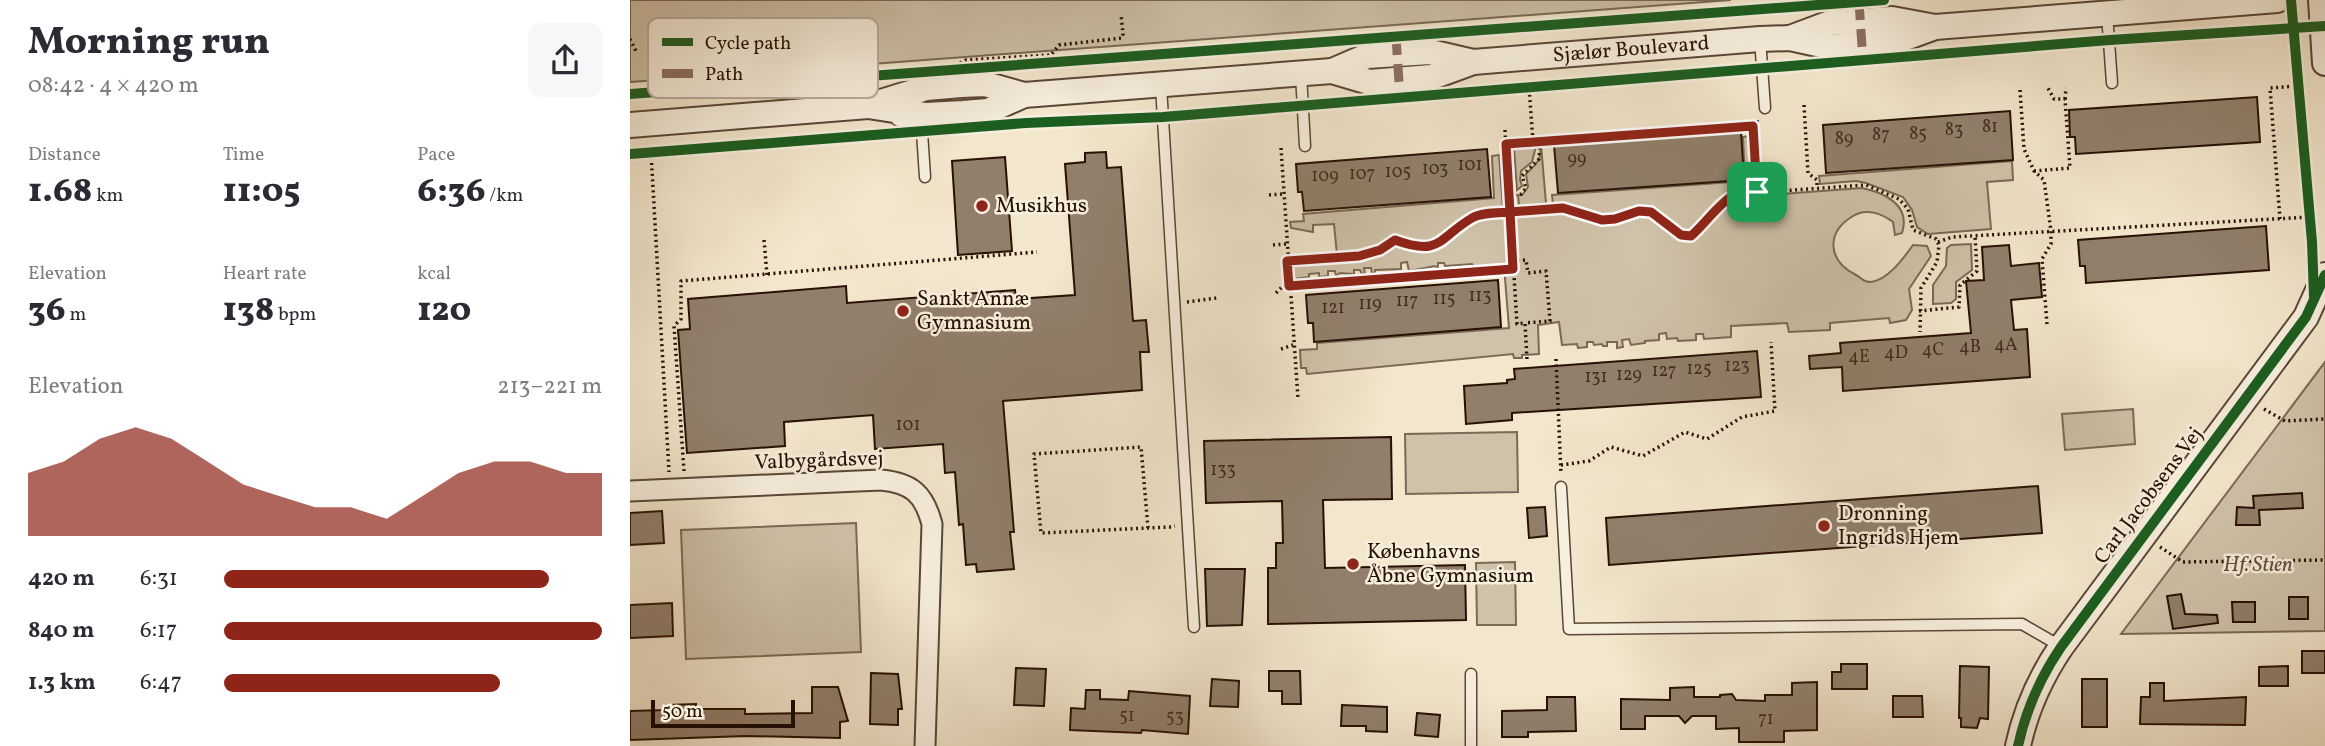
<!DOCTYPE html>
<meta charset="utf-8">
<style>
:root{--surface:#fff;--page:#f7f7f7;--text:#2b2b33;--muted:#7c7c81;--accent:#8f2418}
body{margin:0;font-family:Vollkorn,serif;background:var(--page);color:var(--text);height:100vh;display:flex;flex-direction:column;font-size:26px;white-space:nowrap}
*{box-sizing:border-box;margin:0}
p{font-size:23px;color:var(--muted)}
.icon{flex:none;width:38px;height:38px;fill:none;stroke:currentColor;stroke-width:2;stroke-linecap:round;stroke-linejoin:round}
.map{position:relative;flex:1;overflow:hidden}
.sheet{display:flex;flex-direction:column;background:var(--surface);width:630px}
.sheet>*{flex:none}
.scale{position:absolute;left:21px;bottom:18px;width:144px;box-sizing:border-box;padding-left:7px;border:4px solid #271004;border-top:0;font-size:19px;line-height:24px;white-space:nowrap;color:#271004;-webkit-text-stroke:5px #f7efde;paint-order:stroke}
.pin{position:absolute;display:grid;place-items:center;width:60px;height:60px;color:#fff;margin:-30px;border-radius:14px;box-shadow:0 4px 10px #0006}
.round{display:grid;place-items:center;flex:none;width:74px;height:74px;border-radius:14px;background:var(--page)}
.summary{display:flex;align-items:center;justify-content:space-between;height:119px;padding:0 28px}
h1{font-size:38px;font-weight:800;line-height:52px}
.stats{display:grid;grid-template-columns:repeat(3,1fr);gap:10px;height:119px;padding:7px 28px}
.stats div{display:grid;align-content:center}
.stats b{font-size:35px;font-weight:800}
.stats small{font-size:19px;font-weight:400}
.stats p{font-size:19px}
.chart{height:196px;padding:14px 28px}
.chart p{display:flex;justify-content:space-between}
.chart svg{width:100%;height:126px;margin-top:7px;fill:var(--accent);opacity:.7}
ul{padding:0 28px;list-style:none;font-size:23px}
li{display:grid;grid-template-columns:112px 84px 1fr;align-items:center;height:52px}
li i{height:18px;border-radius:9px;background:var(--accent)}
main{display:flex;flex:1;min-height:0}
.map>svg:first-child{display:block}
</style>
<main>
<section class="sheet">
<div class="summary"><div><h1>Morning run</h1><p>08:42 · 4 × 420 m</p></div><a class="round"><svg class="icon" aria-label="share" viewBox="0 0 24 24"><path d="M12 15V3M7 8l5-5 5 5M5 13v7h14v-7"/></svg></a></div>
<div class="stats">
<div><p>Distance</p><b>1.68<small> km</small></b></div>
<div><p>Time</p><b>11:05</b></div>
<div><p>Pace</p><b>6:36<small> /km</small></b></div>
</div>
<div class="stats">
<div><p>Elevation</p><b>36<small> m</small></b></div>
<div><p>Heart rate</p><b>138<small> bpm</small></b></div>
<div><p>kcal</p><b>120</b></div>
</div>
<div class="chart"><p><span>Elevation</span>213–221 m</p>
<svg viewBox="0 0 160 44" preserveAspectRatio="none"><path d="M0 44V22L10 18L20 10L30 6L40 10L50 18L60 26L70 30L80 34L90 34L100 38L110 30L120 22L130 18L140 18L150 22L160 22V44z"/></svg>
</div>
<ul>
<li><b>420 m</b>6:31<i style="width:86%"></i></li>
<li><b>840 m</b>6:17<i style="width:100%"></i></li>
<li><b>1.3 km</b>6:47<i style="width:73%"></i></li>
</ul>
</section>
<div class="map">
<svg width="1695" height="746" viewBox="0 0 1695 746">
<rect width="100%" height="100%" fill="#f2e6cc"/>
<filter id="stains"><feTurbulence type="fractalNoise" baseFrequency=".00286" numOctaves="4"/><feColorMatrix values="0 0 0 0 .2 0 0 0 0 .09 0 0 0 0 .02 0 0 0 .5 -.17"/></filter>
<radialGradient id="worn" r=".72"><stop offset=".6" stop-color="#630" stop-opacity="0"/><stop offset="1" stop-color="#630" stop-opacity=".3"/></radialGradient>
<g fill="#cfc2aa" stroke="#7b6957" stroke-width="2">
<polygon points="0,0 1101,0 0,82"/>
<path d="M1121 136 1124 190 1103 191 1092 199 1061 232C1046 234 1038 215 1025 209 1008 202 993 218 976 218 960 218 944 204 923 205L922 195 1115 181 1113 137Z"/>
<path d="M911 145 916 203 889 206 888 195H892L898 187 896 174C907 162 910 164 911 145Z"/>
<polygon points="906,146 902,162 891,171 890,180 892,186 887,190 884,148"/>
<polygon points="869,155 873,208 847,211 812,241 791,244 769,238 759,239 733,253 707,255 704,224 683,225 683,232 661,228 660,222 674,221 673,214 864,198 862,156"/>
<polygon points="1382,161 1383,180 1357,182 1361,229 1298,234 1287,227 1282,210 1273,197 1236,183 1226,181 1190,184 1189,176"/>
<path d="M1232 188C1255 193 1281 205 1272 233L1265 235 1263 222C1251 213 1236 208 1223 216 1195 233 1198 261 1226 275 1232 278 1233 282 1240 282 1257 281 1273 259 1283 245L1297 246 1301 256 1279 289 1282 310 1276 320 1260 323 1259 318 1200 323V330L1159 332 1157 323 1101 326V337L1074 339 1073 334H1066V340L1048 341 1047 338 1037 339 1036 333 1029 334V340L1015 341V343L1001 345 999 339 992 340 993 347 987 348V342H977V346H973L972 344 964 345 963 342H957V347L948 348 947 344 932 345 929 322 908 325 909 354 892 355V358H884L883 354 677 374 676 368H671L670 350 687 349V343L879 328 874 266 843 267 842 264 815 266 814 263H808V268L805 266 779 271 777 262 771 263V269L745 270V273H742L741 268H734L735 274H732L730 270H724V274L710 273 706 276 705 271H698V276L689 277V273L679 274V277L664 279 662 264C701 261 729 264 764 245L791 252 801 251 815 245 846 218 927 210C944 211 957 221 973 224 990 227 1004 210 1021 215 1036 220 1043 242 1062 238 1083 233 1088 203 1110 197Z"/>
<polygon points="1341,244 1342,270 1326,282 1326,299 1321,303 1303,304 1303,285 1316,266 1317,248 1321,245"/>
<polygon points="1695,362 1695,631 1491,634"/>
<polygon points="1503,409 1505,444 1435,450 1432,414"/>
<polygon points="887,432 888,492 776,494 775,434"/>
<polygon points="226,523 231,652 56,659 51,530"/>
<polygon points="885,562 886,625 847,625 846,563"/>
</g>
<g fill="#917f6c" stroke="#271004" stroke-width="2">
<polygon points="1627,97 1630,142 1446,154 1445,137 1440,137 1439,110"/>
<polygon points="1380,111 1383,160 1196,173 1193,125"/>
<polygon points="1111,131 1114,180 928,193 924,145"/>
<polygon points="857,149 861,197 674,211 672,192 668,192 666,164"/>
<polygon points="476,152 477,168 491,167 503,321 516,320 519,352 510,352 512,390 373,401 384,532 380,532 384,569 347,572 346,564 336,565 333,524 329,525 325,472 315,473 313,444 245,449 243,415 154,422 155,446 57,453 48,330 60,329 58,299 216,286 217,303 385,290 386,299 445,295 435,164 455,162 455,153"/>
<polygon points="375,157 382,251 328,255 322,161"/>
<polygon points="1636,226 1639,270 1456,283 1455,266 1450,266 1448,240"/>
<polygon points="1379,245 1381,266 1409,263 1412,297 1381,300 1384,330 1397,329 1400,377 1213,391 1212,367 1180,369 1179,356 1211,353 1210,343 1341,333 1336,281 1354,280 1352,247"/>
<polygon points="868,280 871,327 684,342 683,323 678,323 676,295"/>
<polygon points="1127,351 1131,397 882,413 882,420 836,424 834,386 877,383 877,380 885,379 884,369"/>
<polygon points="761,437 762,499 693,500 695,568 835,565 836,620 638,624 638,568 646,568 646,543 653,543 652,501 576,503 574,441"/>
<polygon points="1408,486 1412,533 979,565 976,518"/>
<polygon points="1672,493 1673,508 1629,510 1630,525 1606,525 1607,507 1624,508 1623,496"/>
<polygon points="915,507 917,536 899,538 897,508"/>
<polygon points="32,511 34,543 0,545 0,513"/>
<polygon points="575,569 615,569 612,625 577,626"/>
<polygon points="1551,594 1555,614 1587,615 1588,623 1543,629 1537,596"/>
<rect x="1659" y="597" width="19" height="22"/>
<polygon points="1602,602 1625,602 1625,622 1603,622"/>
<polygon points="42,603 43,636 0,638 0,605"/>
<rect x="1672" y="651" width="23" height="22"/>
<polygon points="1211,664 1237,664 1237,689 1202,689 1202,672 1211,672"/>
<polygon points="1330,666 1359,667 1358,719 1350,718 1347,728 1331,727 1331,718 1329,718"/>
<polygon points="1658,666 1658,686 1629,686 1629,667"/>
<polygon points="386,668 416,669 414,706 384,705"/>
<polygon points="639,671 670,671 671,704 652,704 652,691 639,691"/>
<polygon points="241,673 268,674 272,709 268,709 268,725 240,724"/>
<polygon points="582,679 609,681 608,707 580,706"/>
<rect x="1452" y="679" width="25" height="48"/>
<polygon points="1187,682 1187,730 1154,731 1154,742 1109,742 1109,728 1086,729 1086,716 1062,716 1055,723 1049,716 1015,716 1015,729 991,729 991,699 1040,700 1040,688 1064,687 1064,697 1090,697 1090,695 1102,694 1106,700 1135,701 1135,695 1162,695 1162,683"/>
<polygon points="1520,683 1534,683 1534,701 1616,697 1615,725 1510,724 1511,697 1520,697"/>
<polygon points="182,687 208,687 218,721 210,722 210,738 116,736 0,740 0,711 36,710 36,705 66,704 66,709 115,709 115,714 182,713"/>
<polygon points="456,690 470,690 470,699 498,700 499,691 560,696 558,734 512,730 511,733 440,730 441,708 455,709"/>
<polygon points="1263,696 1292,696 1293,717 1263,717"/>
<polygon points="917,697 945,697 946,731 898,732 898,737 872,737 872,711 917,710"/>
<polygon points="712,705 757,707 757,732 736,731 736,726 711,726"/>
<polygon points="787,713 810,715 808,737 785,735"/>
</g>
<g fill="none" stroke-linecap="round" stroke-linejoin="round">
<g stroke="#5a4636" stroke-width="13">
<g id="service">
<polyline points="1477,14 1482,83"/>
<polyline points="1130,39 1135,108"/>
<polyline points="671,74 675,146"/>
<polyline points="531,86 564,627"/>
<polyline points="267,120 292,132 295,177"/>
<polyline points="931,487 939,629 1392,624 1430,646"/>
<polyline points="841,674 841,746"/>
</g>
</g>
<g stroke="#5a4636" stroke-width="23">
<path id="minor" d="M0 491 251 480C282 483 294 494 302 524L295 746"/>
</g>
<g stroke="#5a4636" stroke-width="28">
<g id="tertiary">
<polyline points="1691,0 1695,63"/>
<polyline points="1160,38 1200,23 1262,19 1305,27 1647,0"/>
<path id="s1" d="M702 71 739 82 802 77 843 62 1130 39 1160 38 1201 47 1264 42 1305 27"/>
<polyline points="238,106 296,115 333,113 358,111 394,95 702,71 737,56 800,52 843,62"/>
<polyline points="0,125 238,106 296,88 331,85 355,84 394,95"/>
<path d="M1388 746C1396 709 1410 678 1431 647L1676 317 1695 275"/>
</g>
</g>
<g stroke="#271004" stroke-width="3.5" stroke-dasharray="2 3.5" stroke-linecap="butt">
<polyline points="0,39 6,51"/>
<polyline points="330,63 336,60 421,55 429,45 492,38 493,34 491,14"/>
<polyline points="1390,90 1394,149 1404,171 1414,180 1421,231 1421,244 1412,259 1417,324"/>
<polyline points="1435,99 1436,88"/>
<polyline points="1174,105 1178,173 1187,180 1187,187"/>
<polyline points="1127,120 1127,125 1123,126 1127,192"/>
<polyline points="875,130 887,324 895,323 897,360"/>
<polyline points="903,142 1123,126"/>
<polyline points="877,144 903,142 899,87"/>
<polyline points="651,148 668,399"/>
<polyline points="21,152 39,472"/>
<polyline points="1404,171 1440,168 1435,99 1424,99 1418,88"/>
<polyline points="639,195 653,194"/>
<polyline points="879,196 891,194 896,188 892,176 909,159 910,142"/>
<polyline points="1650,219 1640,88 1667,86"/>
<polyline points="134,240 137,275"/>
<polyline points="1308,242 1322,237 1680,217"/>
<polyline points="643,245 656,244"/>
<path d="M657 261 729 256 750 250 765 240C825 262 814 219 856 214 881 212 907 207 932 208 946 209 959 219 973 220 989 221 1004 207 1020 212 1036 216 1044 234 1061 236 1077 222 1089 205 1106 194L1236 185 1269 199 1278 209 1283 230 1306 239 1309 245 1307 262 1291 288 1290 332"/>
<polyline points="882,261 896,260 898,273 916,271 920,321 895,323"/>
<polyline points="646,293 652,287 883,269"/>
<polyline points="557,302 587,298"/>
<polyline points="1289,311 1329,307 1330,285 1347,271 1345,235"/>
<polyline points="651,349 663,345"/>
<polyline points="926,359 931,474"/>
<polyline points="1634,409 1655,421 1695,419"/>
<polyline points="931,465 959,461 981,447 1013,456 1055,432 1077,439 1112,417 1145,411 1141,342"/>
<polyline points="54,471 44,326 51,319 51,281 407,252"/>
<polyline points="518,528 511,447 404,454 411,533 540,527 545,526"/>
<polyline points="1530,547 1553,562 1695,560"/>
</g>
<use href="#service" stroke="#f7efde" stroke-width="10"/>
<use href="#minor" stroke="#f7efde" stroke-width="19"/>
<use href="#tertiary" stroke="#f7efde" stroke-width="24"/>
<g stroke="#8d6e63" stroke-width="9" stroke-dasharray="18 9" stroke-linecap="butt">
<polyline points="1229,2 1233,61"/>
<polyline points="766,37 770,97"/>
</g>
<g stroke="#f7efde" stroke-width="15">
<g id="cycleway">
<polyline points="1661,0 1682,242 1684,297"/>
<polyline points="0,94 1254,0"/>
<polyline points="0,154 396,123 533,117 1480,40 1695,26"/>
<path d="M1388 746C1396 709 1410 678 1431 647L1676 317 1695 275"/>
</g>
</g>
<use href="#cycleway" stroke="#1b5e20" stroke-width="10"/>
</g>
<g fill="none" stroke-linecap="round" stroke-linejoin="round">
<g stroke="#fff" stroke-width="14">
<path id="route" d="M1127 192 1123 126 876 144 880 212C869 213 852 212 842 218 808 238 811 257 765 240L750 250 729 256 657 261 659 286 883 269 880 212 933 208 972 220 985 219 1009 211 1021 212 1051 235 1061 236C1074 225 1090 202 1104 195 1111 192 1120 193 1127 192"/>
</g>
<use href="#route" stroke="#8f2418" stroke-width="9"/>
</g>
<g fill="#8f2418" stroke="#f7efde" stroke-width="2.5">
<circle cx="352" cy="206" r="7"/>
<circle cx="273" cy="311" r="7"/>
<circle cx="1194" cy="526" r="7"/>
<circle cx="723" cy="564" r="7"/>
</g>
<g text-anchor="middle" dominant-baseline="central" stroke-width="5" stroke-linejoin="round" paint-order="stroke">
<g font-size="18" fill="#422c1e">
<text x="1360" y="127">81</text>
<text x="1324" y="130">83</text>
<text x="1288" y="134">85</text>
<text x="1251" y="135">87</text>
<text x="1214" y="139">89</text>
<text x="947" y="159">99</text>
<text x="840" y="165">101</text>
<text x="805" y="169">103</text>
<text x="768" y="172">105</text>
<text x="732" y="174">107</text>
<text x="695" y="176">109</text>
<text x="850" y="296">113</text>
<text x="814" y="299">115</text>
<text x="777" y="301">117</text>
<text x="740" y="304">119</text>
<text x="703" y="308">121</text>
<text x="1376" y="345">4A</text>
<text x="1340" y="347">4B</text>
<text x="1303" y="350">4C</text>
<text x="1266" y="353">4D</text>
<text x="1229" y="357">4E</text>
<text x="1107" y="366">123</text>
<text x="1069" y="369">125</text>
<text x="1034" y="371">127</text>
<text x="999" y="375">129</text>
<text x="966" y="377">131</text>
<text x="278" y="425">101</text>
<text x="593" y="470">133</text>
<text x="497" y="716">51</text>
<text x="545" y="717">53</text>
<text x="1136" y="719">71</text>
</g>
<g font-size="21" fill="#271004" stroke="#f7efde">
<text stroke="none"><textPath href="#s1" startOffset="304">Sjælør Boulevard</textPath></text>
<text transform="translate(189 461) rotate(-2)">Valbygårdsvej</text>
<text transform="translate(1519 496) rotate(-53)">Carl Jacobsens Vej</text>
</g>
<g font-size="21" fill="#271004" stroke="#f7efde" text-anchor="start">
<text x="366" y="206">Musikhus</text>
<text x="287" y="299">Sankt Annæ<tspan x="287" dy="24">Gymnasium</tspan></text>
<text x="1208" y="514">Dronning<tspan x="1208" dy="24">Ingrids Hjem</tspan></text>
<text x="737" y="552">Københavns<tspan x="737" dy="24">Åbne Gymnasium</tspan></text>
</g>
<g font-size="21" font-style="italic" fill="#624e3e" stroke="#f7efde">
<text x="1628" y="565">Hf. Stien</text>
</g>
</g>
<rect x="18" y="18" width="230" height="80" rx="10" fill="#f7efde" stroke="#b9ac9d" stroke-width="2"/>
<rect x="32" y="38" width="31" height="8" fill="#1b5e20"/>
<rect x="32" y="69" width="31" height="9" fill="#8d6e63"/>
<g font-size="19" fill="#271004">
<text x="75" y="49">Cycle path</text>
<text x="75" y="80">Path</text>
</g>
<rect width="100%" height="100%" filter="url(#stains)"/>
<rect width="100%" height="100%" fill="url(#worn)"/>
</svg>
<div class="scale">50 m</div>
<div class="pin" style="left:1127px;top:192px;background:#1e9e55"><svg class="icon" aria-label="arrive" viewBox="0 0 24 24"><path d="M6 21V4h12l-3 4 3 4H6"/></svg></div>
</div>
</main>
